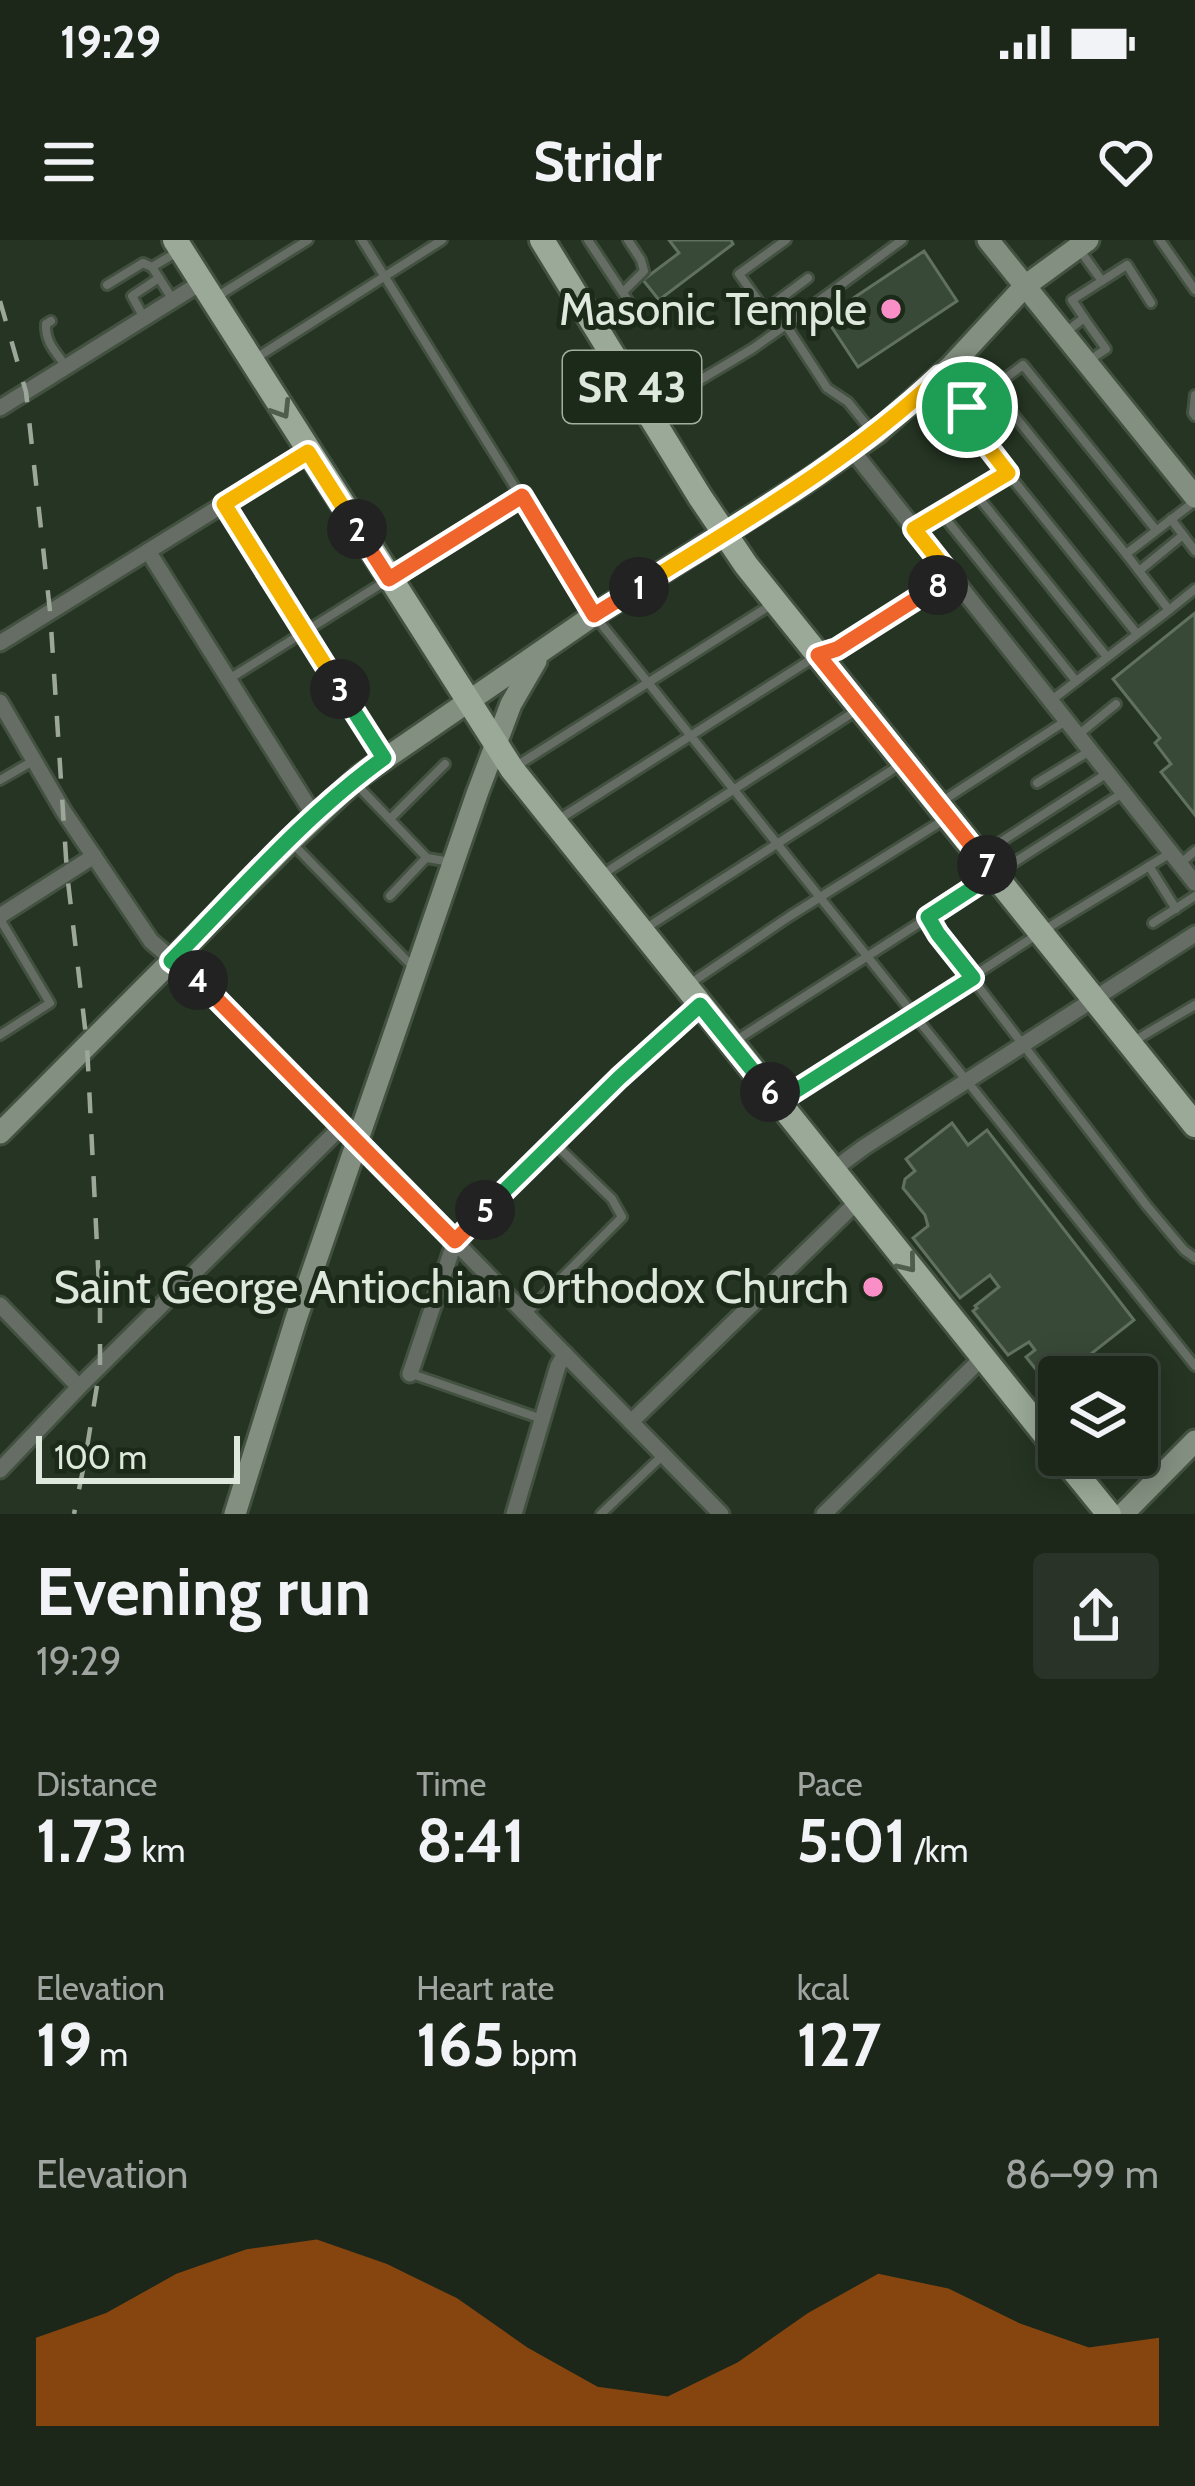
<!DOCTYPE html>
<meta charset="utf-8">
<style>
:root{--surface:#1c271a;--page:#293327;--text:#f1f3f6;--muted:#a0a5a2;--line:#3a4439;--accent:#b45309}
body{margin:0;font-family:Cabin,sans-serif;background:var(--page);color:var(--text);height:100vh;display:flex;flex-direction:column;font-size:45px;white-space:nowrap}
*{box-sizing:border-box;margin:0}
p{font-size:39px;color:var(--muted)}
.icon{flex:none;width:66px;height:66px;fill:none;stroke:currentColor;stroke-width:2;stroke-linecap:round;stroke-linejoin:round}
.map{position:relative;height:1274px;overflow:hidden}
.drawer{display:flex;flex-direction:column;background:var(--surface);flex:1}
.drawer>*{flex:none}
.controls{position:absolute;left:1038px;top:1116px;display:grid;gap:24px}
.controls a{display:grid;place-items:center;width:120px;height:120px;border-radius:12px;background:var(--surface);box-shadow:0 6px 30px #0003,0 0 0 3px var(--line);font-size:60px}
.scale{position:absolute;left:36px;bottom:30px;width:204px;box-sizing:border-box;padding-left:12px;border:6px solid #dee8dd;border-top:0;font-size:33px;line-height:42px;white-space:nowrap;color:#dee8dd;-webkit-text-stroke:9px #1c2a1a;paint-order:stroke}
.pin{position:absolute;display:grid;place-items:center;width:102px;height:102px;color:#fff;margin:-51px;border:6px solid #fff;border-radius:50%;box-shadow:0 3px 12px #0007}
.km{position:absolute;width:60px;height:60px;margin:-30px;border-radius:50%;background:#222;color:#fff;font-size:33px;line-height:60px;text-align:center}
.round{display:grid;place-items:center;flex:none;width:126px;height:126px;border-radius:12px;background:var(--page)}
.overview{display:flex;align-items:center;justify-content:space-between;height:204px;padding:0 36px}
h1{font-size:66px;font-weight:700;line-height:90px}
.metrics{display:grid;grid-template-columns:repeat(3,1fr);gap:18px;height:204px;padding:12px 36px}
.metrics div{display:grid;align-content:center}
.metrics b{font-size:60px;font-weight:700}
.metrics small{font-size:33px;font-weight:400}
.metrics p{font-size:33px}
.chart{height:336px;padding:24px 36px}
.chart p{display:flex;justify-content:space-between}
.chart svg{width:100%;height:216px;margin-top:12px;fill:var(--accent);opacity:.7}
.status{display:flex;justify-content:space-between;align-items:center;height:84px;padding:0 60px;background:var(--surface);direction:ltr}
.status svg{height:33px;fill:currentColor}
header{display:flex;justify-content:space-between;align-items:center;height:156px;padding:0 36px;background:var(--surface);font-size:54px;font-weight:700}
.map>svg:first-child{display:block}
</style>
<div class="status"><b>19:29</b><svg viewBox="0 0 49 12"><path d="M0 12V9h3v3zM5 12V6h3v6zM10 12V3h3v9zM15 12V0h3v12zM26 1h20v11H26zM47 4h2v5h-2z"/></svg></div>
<header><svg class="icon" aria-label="menu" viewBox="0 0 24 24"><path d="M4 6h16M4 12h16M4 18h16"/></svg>Stridr<svg class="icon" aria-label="heart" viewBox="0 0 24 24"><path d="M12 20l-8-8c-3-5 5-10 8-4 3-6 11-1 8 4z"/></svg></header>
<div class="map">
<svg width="1195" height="1274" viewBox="0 0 1195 1274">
<rect width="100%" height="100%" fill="#253423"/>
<g fill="#394937" stroke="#60715e" stroke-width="3">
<polygon points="669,0 731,0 733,4 659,60 643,40 679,13"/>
<polygon points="924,11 957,61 858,127 825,77"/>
<polygon points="1195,373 1195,575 1161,532 1171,524 1155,503 1160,498 1113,439"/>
<polygon points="952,883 968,905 987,890 1134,1080 1092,1113 1096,1119 1073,1137 1059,1137 1059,1148 1054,1152 1026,1117 1035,1110 1029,1102 1008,1115 973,1071 977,1068 975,1066 999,1047 990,1035 960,1058 913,998 928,986 925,975 903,948 905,939 915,931 906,919"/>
</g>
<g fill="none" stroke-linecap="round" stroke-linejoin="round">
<g stroke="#435141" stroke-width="14">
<g id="lane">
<polyline points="362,0 594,375 1195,1126"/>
<polyline points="588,0 629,62 603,90"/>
<polyline points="786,0 739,34 765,70 808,38"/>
<polyline points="1160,0 1195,50"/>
<polyline points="1079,9 1102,41"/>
<polyline points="159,38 173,60"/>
<polyline points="107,45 143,23 152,27"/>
<polyline points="623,52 644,31 641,20 628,0"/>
<polyline points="218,56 308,0"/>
<polyline points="143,76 132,56 159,38 152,27 179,11"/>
<polyline points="1084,78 1106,109 1088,121"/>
<path d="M51 81 46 84C45 102 55 111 65 125"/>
<polyline points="786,85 902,0"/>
<polyline points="1066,92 1084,78 1072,60 1127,25 1151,63"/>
<polyline points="256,118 442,0"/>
<polyline points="942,137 967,167 1023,125 1156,290"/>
<polyline points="992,148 1126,314"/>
<polyline points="1195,155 1193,173 1195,176"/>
<polyline points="967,167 965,176 970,186 1137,394"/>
<polyline points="653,168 752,109 786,85 827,148 848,162 873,193"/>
<polyline points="975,253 1107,417"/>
<polyline points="225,265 382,517"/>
<polyline points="941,273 1076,441"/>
<polyline points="915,288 1008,233"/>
<polyline points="1183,295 1195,311"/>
<polyline points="1139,331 1183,295 1171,279"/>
<polyline points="1169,370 1195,349"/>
<polyline points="229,439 522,256"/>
<polyline points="1053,459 1169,370 1126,314 1194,262"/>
<polyline points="1078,495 1116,464"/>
<polyline points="518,525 774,363"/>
<polyline points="0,540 33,521"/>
<polyline points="355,543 427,618 451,622"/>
<polyline points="1037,543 1088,512"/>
<polyline points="941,562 1064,482"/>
<polyline points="561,578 818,415 837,409 951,337"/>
<polyline points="390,579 445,524"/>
<polyline points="291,602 415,729"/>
<polyline points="982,614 1106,534"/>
<polyline points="1181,623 1195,611"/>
<polyline points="1149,626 1176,669"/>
<polyline points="600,636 854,472"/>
<polyline points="390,656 426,618"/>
<polyline points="928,677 938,694 1147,966 1184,1010 1195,1018"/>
<polyline points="0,679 50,763 0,795"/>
<polyline points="1153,683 1195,656"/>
<polyline points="643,690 898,526"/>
<polyline points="688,745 790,676 942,581"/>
<polyline points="735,801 1121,554"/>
<polyline points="1134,801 1195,765"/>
<polyline points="782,860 1041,692 1169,614"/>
<polyline points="527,1073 622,977 612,959 554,903"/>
<polyline points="412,1134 542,1179"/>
<polyline points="601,1274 663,1215"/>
</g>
</g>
<g stroke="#435141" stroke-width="21">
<g id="street">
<polyline points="0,168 202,42"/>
<polyline points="852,210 1195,643"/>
<polyline points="148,311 315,577"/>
<polyline points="0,403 308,212"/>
<polyline points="0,462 64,572 151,701 218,759 721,1274"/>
<polyline points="0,676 94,616"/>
<polyline points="833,930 864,907 1195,694"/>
<polyline points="0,1065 79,1147"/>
<polyline points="410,1134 455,1001 618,838 700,765"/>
<polyline points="631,1182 858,961"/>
<polyline points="0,1230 79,1147 342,886"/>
<polyline points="514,1274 558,1126 565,1114"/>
<polyline points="824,1274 983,1117"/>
</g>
</g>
<g stroke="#435141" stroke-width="27">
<g id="secondary">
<polyline points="988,0 1195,257"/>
<polyline points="0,893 291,601 360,536 594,375 806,242 877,193 952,125 1025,46 1088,0"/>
<polyline points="235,1274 296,1079 477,554 511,464 536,421"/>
<polyline points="1123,1274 1195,1201"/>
</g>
</g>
<g stroke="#435141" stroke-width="30">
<g id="primary">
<polyline points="175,0 512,529 1059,1212"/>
<polyline points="542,0 700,257 746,325 1195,885"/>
<polyline points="1061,1215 1109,1274"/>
</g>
</g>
<use href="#lane" stroke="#656d64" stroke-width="8"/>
<use href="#street" stroke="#656d64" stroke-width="15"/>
<use href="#secondary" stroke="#838f81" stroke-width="21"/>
<use href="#primary" stroke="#9aa998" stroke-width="24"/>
<polyline stroke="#9ca79a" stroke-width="4.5" stroke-dasharray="21 21" stroke-linecap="butt" points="0,61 26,152 50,371 67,633 87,805 100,1066 100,1127 85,1220 74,1274"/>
</g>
<defs><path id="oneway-chevron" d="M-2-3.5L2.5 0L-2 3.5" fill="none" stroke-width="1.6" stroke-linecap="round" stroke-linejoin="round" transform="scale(3)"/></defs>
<g stroke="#4e5d4c">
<use href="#oneway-chevron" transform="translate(282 170) rotate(58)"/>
<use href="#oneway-chevron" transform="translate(908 1024) rotate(51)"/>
</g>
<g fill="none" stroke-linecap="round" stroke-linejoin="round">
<g stroke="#fff" stroke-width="24">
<path id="split-1" d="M639 347C743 282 850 221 940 136L967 167"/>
</g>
<g stroke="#fff" stroke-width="24">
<polyline id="split-2" points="357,289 389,339 522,256 594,375 639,347"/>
</g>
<g stroke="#fff" stroke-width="24">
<polyline id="split-3" points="340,449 224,264 308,212 357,289"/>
</g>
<g stroke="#fff" stroke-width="24">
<path id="split-4" d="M198 740 171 721C239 652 305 575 384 518L340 449"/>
</g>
<g stroke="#fff" stroke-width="24">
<polyline id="split-5" points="198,740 455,1001 485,970"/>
</g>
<g stroke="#fff" stroke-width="24">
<polyline id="split-6" points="485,970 619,838 700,765 770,852"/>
</g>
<g stroke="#fff" stroke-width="24">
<polyline id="split-7" points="770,852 778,862 973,738 938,694 928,677 994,634 987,625"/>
</g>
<g stroke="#fff" stroke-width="24">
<polyline id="split-8" points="938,345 837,409 818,415 987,625"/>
</g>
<g stroke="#fff" stroke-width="24">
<polyline id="split-9" points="938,345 952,337 914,289 1008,233 964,176 967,167"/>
</g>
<use href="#split-1" stroke="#f5b400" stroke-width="15"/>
<use href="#split-2" stroke="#f0652b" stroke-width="15"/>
<use href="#split-3" stroke="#f5b400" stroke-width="15"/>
<use href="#split-4" stroke="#22a559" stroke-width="15"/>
<use href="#split-5" stroke="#f0652b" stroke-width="15"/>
<use href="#split-6" stroke="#22a559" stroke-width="15"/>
<use href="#split-7" stroke="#22a559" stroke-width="15"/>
<use href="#split-8" stroke="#f0652b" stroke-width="15"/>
<use href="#split-9" stroke="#f5b400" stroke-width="15"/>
</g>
<g fill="#fa8fc7" stroke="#1c2a1a" stroke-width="4.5">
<circle cx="891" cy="69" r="12"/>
<circle cx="873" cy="1047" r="12"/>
</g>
<g text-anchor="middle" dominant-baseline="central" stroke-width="10" stroke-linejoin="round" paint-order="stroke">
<rect fill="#1c2a1a" stroke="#a4afa2" stroke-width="3" x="563" y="111" width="138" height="72" rx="9"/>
<g font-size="42" font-weight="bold" fill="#dee8dd">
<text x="632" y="147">SR 43</text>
</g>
<g font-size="45" fill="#dee8dd" stroke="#1c2a1a" text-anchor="end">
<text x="867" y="69">Masonic Temple</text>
<text x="849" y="1047">Saint George Antiochian Orthodox Church</text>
</g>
</g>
</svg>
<div class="controls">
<a><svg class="icon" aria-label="layers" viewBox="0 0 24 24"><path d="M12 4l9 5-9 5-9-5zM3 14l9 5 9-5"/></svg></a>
</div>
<div class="scale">100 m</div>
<div class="pin" style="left:967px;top:167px;background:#1e9e55"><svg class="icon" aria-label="arrive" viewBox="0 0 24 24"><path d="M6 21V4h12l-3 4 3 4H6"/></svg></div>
<b class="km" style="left:639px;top:347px">1</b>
<b class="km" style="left:357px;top:289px">2</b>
<b class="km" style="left:340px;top:449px">3</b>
<b class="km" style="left:198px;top:740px">4</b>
<b class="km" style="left:485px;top:970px">5</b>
<b class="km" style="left:770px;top:852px">6</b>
<b class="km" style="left:987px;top:625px">7</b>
<b class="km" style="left:938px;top:345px">8</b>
</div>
<section class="drawer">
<div class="overview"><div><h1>Evening run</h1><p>19:29</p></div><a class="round"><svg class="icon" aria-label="share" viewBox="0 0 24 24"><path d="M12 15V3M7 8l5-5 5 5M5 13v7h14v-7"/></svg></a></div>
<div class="metrics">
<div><p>Distance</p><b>1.73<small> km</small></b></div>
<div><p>Time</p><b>8:41</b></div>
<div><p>Pace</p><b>5:01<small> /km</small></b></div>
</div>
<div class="metrics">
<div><p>Elevation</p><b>19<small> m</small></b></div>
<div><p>Heart rate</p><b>165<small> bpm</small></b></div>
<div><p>kcal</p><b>127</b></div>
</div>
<div class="chart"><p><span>Elevation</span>86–99 m</p>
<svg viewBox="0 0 160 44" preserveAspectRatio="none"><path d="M0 44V26L10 21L20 13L30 8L40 6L50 11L60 18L70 28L80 36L90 38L100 31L110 21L120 13L130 16L140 23L150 28L160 26V44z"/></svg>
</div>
</section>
